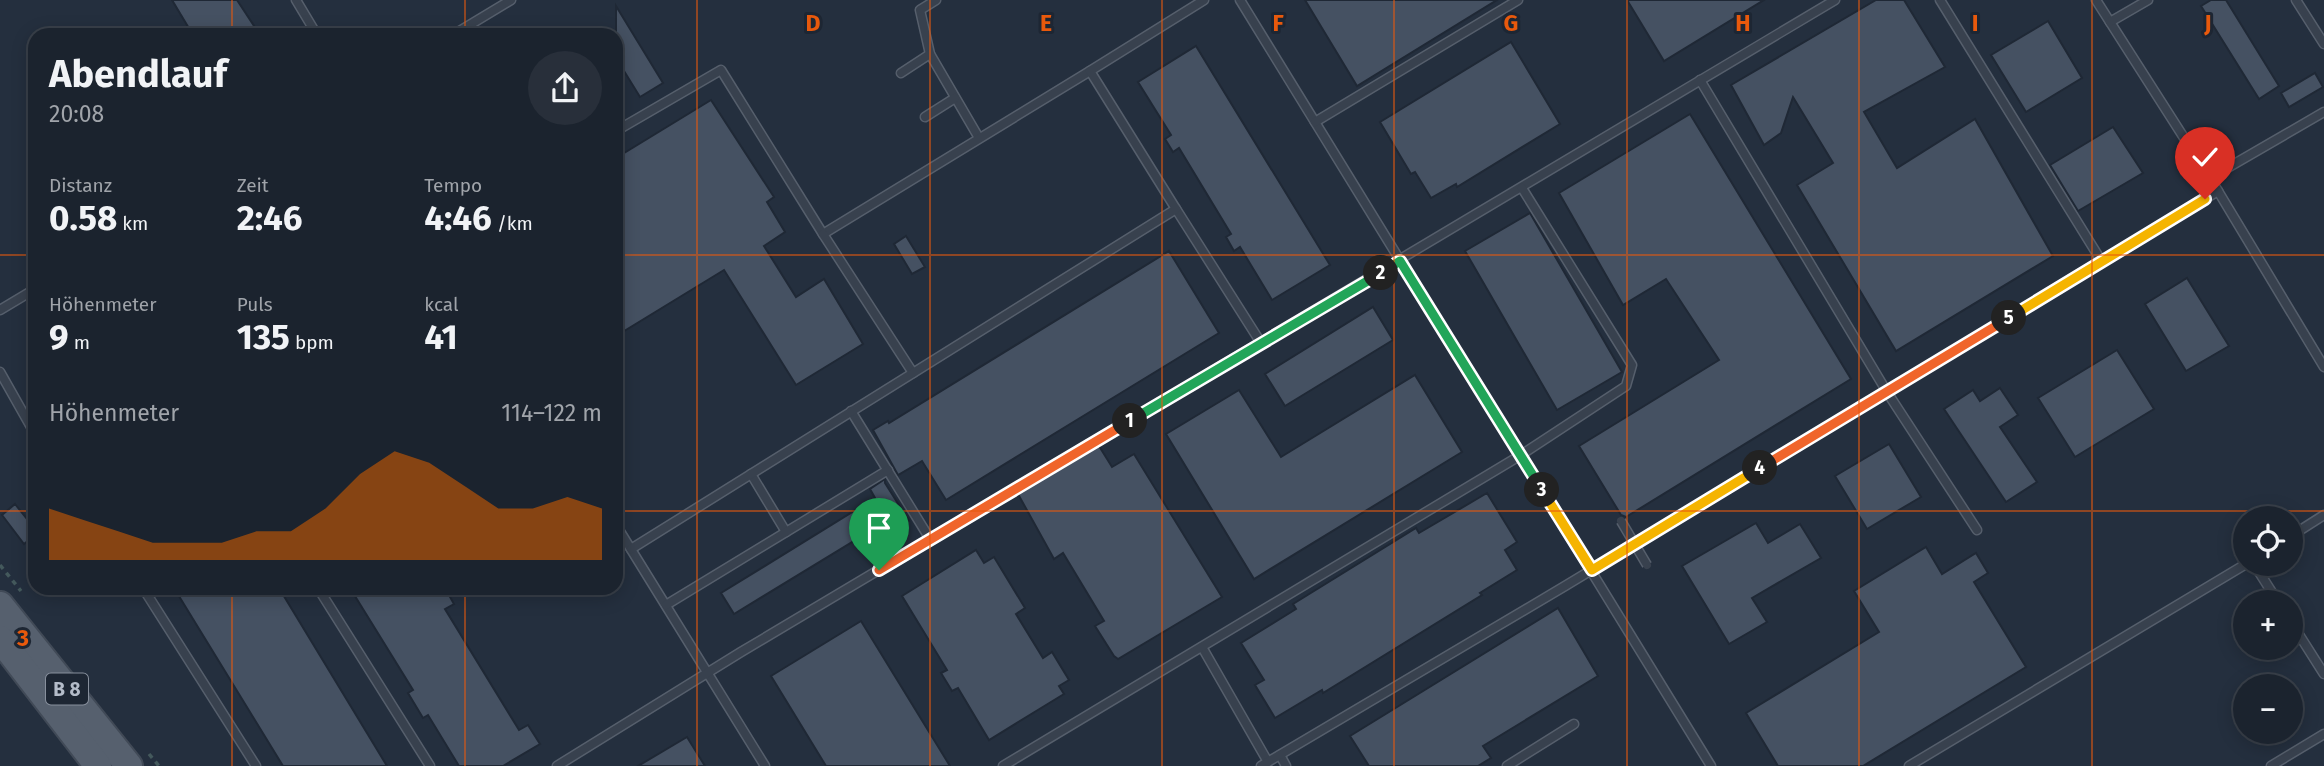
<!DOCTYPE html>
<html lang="de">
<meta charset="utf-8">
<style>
:root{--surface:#1b232e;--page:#282f3a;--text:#f1f3f6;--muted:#a0a4aa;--line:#39404a;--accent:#b45309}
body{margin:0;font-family:"Fira Sans",sans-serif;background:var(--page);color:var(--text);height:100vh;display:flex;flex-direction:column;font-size:26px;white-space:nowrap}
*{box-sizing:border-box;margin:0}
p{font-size:23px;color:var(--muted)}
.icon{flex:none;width:38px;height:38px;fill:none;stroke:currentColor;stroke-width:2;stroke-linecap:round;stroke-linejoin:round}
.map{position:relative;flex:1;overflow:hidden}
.details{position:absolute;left:28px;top:28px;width:595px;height:567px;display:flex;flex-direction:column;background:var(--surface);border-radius:21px;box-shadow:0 4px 18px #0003,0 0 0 2px var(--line)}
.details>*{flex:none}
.controls{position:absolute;left:2233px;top:506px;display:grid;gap:14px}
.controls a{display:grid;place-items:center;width:70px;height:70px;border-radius:50%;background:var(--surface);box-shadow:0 4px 18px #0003,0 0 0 2px var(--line);font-size:35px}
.pin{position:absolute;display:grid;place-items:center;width:60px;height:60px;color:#fff;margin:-72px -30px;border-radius:50% 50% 50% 0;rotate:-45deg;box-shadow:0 0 7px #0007}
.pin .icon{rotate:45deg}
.km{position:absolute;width:35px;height:35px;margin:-18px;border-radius:50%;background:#222;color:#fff;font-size:19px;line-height:35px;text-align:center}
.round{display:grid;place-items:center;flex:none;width:74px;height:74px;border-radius:37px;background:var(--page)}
.head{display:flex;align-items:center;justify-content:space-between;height:119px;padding:0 21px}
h1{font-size:38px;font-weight:700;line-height:52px}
.stats{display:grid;grid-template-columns:repeat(3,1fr);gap:10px;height:119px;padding:7px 21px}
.stats div{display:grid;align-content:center}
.stats b{font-size:35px;font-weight:700}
.stats small{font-size:19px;font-weight:400}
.stats p{font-size:19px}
.chart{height:196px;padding:14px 21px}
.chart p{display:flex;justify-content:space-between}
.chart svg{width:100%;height:126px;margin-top:7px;fill:var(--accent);opacity:.7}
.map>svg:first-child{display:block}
</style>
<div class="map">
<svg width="2324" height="766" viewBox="0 0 2324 766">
<rect width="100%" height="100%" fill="#242f3e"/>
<g fill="#455162" stroke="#1f2835" stroke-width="2">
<polygon points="172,0 237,0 260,35 193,35"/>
<polygon points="1305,0 1497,0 1357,86"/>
<polygon points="1627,0 1764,0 1664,61"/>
<polygon points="1876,0 1904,0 1945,67 1864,112 1897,168 1975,119 2053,256 1896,351 1797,185 1833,163 1793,97 1781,133 1764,145 1731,85"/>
<polygon points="2211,0 2226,0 2279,86 2259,99 2201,6"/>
<polygon points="616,6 663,83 640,97 616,58"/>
<polygon points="2048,21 2082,78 2026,112 1991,55"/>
<polygon points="1511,42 1560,124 1457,187 1456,184 1431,198 1415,172 1411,174 1380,122"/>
<polygon points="1196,46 1330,265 1272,300 1240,247 1234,251 1226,237 1231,234 1179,148 1173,152 1165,139 1171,135 1138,82"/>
<polygon points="2315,73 2323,87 2289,107 2281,93"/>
<polygon points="711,100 774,197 767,202 785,232 764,246 796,297 824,279 863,344 796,385 724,270 616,336 616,158"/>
<polygon points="1690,114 1851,379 1626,517 1621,515 1579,446 1719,360 1666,279 1623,305 1559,193"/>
<polygon points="2113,127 2143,173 2078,211 2050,165"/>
<polygon points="1530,213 1622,372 1557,410 1465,251"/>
<polygon points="906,236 925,267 912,274 894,244"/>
<polygon points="1169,251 1219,333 946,500 922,461 898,475 873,430 888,421 889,423"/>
<polygon points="2187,278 2229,346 2186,371 2145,304"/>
<polygon points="1373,307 1393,340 1285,406 1265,374"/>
<polygon points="2117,350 2154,409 2075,457 2038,398"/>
<polygon points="1415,375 1462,452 1254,579 1166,434 1239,390 1281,457"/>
<polygon points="2000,388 2018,415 2000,427 2037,482 2006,502 1944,409 1973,390 1980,401"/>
<polygon points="1889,444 1921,497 1867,529 1835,476"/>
<polygon points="1099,446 1112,467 1134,454 1222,597 1118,659 1114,656 1095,626 1104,621 1063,553 1054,559 1018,494"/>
<polygon points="885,479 885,483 909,521 883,537 877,527 734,614 721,593 875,498 870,489"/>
<polygon points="1487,493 1517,542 1505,550 1517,570 1480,593 1482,595 1323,693 1322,690 1275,718 1255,685 1264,680 1241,643 1296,609 1293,604 1416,528 1419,533"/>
<polygon points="15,504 35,529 35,535 24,544 2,515"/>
<polygon points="1756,523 1768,543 1800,524 1821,558 1752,598 1767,622 1729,644 1682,566"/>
<polygon points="1926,547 1942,574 1976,553 1988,573 1974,582 2026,667 1863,766 1778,766 1746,713 1879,632 1854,591"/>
<polygon points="976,550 984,563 994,557 1025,608 1016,614 1043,658 1052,652 1069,680 1059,686 1064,694 989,740 958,688 952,691 941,673 947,670 902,596"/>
<polygon points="174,588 279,588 387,766 283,766"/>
<polygon points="350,588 445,588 454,604 445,609 519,730 528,725 540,744 503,766 459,766 428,715 423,718 408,693 413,690"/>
<polygon points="1558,608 1598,676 1483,746 1491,758 1478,766 1369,766 1350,736"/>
<polygon points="861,621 950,766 826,766 771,676"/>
<polygon points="687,737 705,766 638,766"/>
</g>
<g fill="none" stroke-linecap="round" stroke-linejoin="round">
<g stroke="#565f6c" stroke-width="11">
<g id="lane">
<polyline points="296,0 317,35"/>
<polyline points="936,0 920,10 930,54 979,138"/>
<polyline points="1240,0 1711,766"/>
<polyline points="1940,0 2102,262"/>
<polyline points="2096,0 2218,191 2324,367"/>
<polyline points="2296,0 2324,44"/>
<polyline points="2110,22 2148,0"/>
<polyline points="453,35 511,0"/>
<polyline points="901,73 930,54"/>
<polyline points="1700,80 1887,392 1977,530"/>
<polyline points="925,117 955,98"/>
<polyline points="1315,122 1518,0"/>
<polyline points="616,131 721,70 823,234 1090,71"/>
<polyline points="2210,178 2324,112"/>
<polyline points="1176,209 1261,343"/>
<polyline points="823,234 913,373"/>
<polyline points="0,310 35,289"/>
<polyline points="0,372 35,434"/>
<polyline points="851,411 930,539"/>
<polyline points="751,474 786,532"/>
<polyline points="616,525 765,766"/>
<polyline points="2291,536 2324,515"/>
<polyline points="631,549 1176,209 1090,71 1204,0"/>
<polyline points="2254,564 2278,602"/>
<polyline points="143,588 256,766"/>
<polyline points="318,588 430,766"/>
<polyline points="666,605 888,470"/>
<polyline points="2291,622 2324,674"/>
<polyline points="1202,647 1268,762"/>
<polyline points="1280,755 1286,766"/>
<polyline points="557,766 741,652 1835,0"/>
<polyline points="1003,766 1521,455 1626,386 1632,365 1522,188"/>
<polyline points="1261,766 1565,586 2218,191"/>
<polyline points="1507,766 1574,724"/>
<polyline points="1909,766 2246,564"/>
<polyline points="2271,766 2324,734"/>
</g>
</g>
<g stroke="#414a57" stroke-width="30">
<g id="primary">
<polyline points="0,605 129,766"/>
<polyline points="0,639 98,766"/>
</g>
</g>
<g stroke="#44595c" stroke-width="3.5" stroke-dasharray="5 5" stroke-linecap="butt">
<polyline points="0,565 21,591"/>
<polyline points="149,754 159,766"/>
</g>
<use href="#lane" stroke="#38414e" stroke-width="8"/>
<use href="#primary" stroke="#56606e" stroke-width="26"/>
<g stroke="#565f6c" stroke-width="11" stroke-linecap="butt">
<polyline id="lane-bridge" points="1621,521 1647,565"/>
</g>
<use href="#lane-bridge" stroke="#38414e" stroke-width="8"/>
</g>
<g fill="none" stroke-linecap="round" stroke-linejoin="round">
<g stroke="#fff" stroke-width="14">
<polyline id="split-1" points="879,570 1130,421"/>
</g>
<g stroke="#fff" stroke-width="14">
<polyline id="split-2" points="1130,421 1381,273"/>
</g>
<g stroke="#fff" stroke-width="14">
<polyline id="split-3" points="1381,273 1400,261 1542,490"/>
</g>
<g stroke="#fff" stroke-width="14">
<polyline id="split-4" points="1542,490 1592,570 1760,468"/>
</g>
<g stroke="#fff" stroke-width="14">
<polyline id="split-5" points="1760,468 2009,318"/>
</g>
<g stroke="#fff" stroke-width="14">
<polyline id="split-6" points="2009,318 2205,199"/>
</g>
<use href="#split-1" stroke="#f0652b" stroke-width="9"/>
<use href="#split-2" stroke="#22a559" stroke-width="9"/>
<use href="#split-3" stroke="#22a559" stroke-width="9"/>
<use href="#split-4" stroke="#f5b400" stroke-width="9"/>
<use href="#split-5" stroke="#f0652b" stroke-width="9"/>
<use href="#split-6" stroke="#f5b400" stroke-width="9"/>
</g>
<path fill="none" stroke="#e8590c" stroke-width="2" stroke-opacity="0.55" d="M232 0V35M465 0V35M697 0V766M930 0V766M1162 0V766M1394 0V766M1627 0V766M1859 0V766M2092 0V766M0 255H35M616 255H2324M0 511H35M616 511H2324M232 588V766M465 588V766"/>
<g text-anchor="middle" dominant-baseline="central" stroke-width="6" stroke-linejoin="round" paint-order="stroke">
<rect fill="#1d2633" stroke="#878f9c" stroke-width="2" x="46" y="673.5" width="42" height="31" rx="5"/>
<g font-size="19" font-weight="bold" fill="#b4bcc9">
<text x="67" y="689">B 8</text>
</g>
</g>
<g font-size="23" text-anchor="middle" font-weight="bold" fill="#e8590c" stroke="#1d2633" stroke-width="6" stroke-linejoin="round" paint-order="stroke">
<text x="813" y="31">D</text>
<text x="1046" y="31">E</text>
<text x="1278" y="31">F</text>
<text x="1511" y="31">G</text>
<text x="1743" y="31">H</text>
<text x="1975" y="31">I</text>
<text x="2208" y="31">J</text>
<text x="23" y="646">3</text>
</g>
</svg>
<div class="controls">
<a><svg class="icon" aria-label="locate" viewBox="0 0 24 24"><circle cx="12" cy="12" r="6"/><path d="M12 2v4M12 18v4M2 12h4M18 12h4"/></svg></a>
<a>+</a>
<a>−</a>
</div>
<div class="pin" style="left:879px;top:570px;background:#1e9e55"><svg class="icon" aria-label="arrive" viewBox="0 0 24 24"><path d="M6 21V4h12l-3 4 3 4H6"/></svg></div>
<div class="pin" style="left:2205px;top:199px;background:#d93025"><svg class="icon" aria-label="check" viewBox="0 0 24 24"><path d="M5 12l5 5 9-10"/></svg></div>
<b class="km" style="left:1130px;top:421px">1</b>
<b class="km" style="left:1381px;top:273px">2</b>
<b class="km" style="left:1542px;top:490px">3</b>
<b class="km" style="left:1760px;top:468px">4</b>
<b class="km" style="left:2009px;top:318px">5</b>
<section class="details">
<div class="head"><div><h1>Abendlauf</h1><p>20:08</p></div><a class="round"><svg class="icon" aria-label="share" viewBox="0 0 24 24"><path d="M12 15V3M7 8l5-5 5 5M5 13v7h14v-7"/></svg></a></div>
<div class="stats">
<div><p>Distanz</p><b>0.58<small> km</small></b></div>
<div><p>Zeit</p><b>2:46</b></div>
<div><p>Tempo</p><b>4:46<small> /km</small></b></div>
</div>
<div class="stats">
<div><p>Höhenmeter</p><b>9<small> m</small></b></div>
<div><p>Puls</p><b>135<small> bpm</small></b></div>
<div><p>kcal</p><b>41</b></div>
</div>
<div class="chart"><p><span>Höhenmeter</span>114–122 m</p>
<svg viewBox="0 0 160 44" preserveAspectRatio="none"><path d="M0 44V26L10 30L20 34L30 38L40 38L50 38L60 34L70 34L80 26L90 14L100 6L110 10L120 18L130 26L140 26L150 22L160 26V44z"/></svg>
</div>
</section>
</div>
